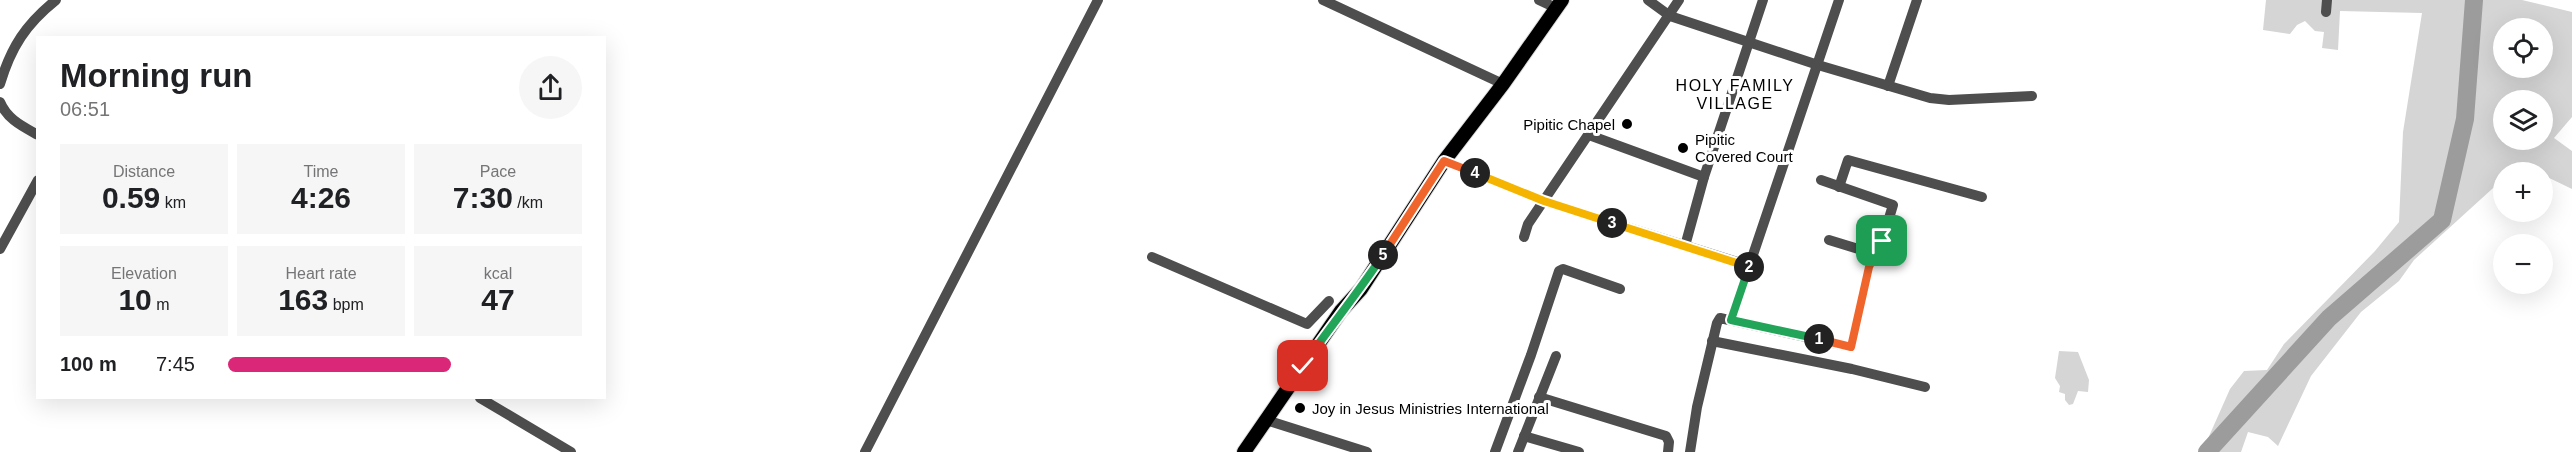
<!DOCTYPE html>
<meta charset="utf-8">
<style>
:root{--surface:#fff;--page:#f6f6f6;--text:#202124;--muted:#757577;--accent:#db2777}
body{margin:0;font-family:Arial,sans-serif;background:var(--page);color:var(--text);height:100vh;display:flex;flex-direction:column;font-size:22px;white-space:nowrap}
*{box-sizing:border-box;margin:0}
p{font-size:20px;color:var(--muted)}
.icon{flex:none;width:33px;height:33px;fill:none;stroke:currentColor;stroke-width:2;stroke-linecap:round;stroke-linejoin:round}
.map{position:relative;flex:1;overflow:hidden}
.sheet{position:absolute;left:36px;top:36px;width:570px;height:363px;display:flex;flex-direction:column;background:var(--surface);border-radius:0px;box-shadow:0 6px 24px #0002}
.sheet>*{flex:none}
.tools{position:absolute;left:2493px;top:18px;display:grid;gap:12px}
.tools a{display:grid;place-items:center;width:60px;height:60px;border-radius:50%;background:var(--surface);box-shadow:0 6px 24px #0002;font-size:30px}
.pin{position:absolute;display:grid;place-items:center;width:51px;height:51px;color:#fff;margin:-26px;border-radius:12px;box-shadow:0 3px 9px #0006}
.km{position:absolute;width:30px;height:30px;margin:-15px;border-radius:50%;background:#222;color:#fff;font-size:16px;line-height:30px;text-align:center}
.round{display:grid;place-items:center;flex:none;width:63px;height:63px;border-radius:32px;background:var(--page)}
.head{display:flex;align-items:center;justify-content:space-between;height:102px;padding:0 24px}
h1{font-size:33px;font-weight:800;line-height:45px}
.stats{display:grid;grid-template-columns:repeat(3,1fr);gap:9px;height:102px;padding:6px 24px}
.stats div{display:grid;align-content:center;border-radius:0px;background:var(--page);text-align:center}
.stats b{font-size:30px;font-weight:800}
.stats small{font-size:16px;font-weight:400}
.stats p{font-size:16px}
ul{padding:0 24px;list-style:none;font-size:20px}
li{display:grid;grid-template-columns:96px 72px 1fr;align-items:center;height:45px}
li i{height:15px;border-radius:8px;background:var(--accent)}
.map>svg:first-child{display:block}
</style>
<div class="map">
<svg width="2572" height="452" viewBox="0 0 2572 452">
<rect width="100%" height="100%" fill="#fff"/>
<g fill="#d5d5d5" fill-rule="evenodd">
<path d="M2266 0H2522L2572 12V117L2554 138 2572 151V189L2543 175 2542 172H2504L2503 179 2414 260 2399 281 2361 312 2311 376 2278 446 2268 437 2248 432 2241 452H2202L2230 389 2244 371 2267 370 2284 344 2375 251 2399 222 2403 132 2422 13 2340 11 2338 50 2322 48 2324 32 2315 31 2305 21 2297 25 2290 34 2263 30ZM2504 28H2542V68H2504ZM2504 100H2542V140H2504Z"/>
<polygon points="2059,351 2078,352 2089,380 2088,392 2078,391 2073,404 2069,405 2065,400 2065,394 2059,392 2060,386 2055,378"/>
</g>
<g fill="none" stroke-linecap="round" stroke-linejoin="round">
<polyline stroke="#9c9c9c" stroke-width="18" points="2207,452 2329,318 2442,220 2465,119 2474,0"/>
<g stroke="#dbdbdb" stroke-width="16">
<polyline id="major" points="1244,452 1341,311 1361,289 1444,161 1503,84 1562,0"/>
</g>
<g stroke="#4e4e4e" stroke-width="10">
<polyline points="1323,0 1503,84"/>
<polyline points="1539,0 1556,8"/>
<polyline points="1648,0 1670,16 1818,65 1930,98 1949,100 2032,96"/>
<polyline points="2326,12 2327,0"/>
<path d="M0 84C11 47 26 24 56 0"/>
<polyline points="1888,86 1917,0"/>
<path d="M0 102C7 119 22 126 38 135"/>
<polyline points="1589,135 1704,177"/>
<polyline points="1444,161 1544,201 1750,266"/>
<polyline points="1839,187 1848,160 1982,197"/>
<polyline points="1524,237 1528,224 1679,0"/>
<polyline points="1829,240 1878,255"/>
<polyline points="1685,246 1704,177 1763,0"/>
<polyline points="0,249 38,180"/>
<polyline points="1152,257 1307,324 1329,301"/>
<polyline points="1731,320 1839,0"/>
<polyline points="1712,341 1852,369 1925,387"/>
<polyline points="1539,397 1666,436 1669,442 1668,452"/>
<polyline points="480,398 571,452"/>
<polyline points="1266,420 1367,452"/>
<polyline points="1524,436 1579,452"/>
<polyline points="865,452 1098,0"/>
<polyline points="1495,452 1531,355 1559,271 1563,269 1620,289"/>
<polyline points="1518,452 1556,356"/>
<polyline points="1690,452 1697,407 1717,323 1720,318 1851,347 1869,267 1874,257 1878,255 1893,205 1821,180"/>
</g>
<use href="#major" stroke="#000" stroke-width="14"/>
</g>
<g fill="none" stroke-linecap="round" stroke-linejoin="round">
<g stroke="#fff" stroke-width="12">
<polyline id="split-1" points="1819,339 1851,347 1869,267 1874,257 1878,255 1882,241"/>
</g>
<g stroke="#fff" stroke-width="12">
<polyline id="split-2" points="1749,267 1731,320 1819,339"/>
</g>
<g stroke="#fff" stroke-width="12">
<polyline id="split-3" points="1612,223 1749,267"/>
</g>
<g stroke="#fff" stroke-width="12">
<polyline id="split-4" points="1475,173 1544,201 1612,223"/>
</g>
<g stroke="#fff" stroke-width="12">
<polyline id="split-5" points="1383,255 1444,161 1475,173"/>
</g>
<g stroke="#fff" stroke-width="12">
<path id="split-6" d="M1303 366C1329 328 1358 293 1383 255"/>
</g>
<use href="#split-1" stroke="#f0652b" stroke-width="8"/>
<use href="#split-2" stroke="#22a559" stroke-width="8"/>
<use href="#split-3" stroke="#f5b400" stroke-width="8"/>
<use href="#split-4" stroke="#f5b400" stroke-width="8"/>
<use href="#split-5" stroke="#f0652b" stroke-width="8"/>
<use href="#split-6" stroke="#22a559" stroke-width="8"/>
</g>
<g fill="#000" stroke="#fff" stroke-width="2">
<circle cx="1627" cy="124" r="6"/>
<circle cx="1683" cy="148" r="6"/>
<circle cx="1300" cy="408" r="6"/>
</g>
<g text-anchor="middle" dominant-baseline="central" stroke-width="6" stroke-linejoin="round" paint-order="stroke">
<g font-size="15" fill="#000" stroke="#fff" text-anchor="start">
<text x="1615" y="124" text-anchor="end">Pipitic Chapel</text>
<text x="1695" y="139">Pipitic<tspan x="1695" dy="17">Covered Court</tspan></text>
<text x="1312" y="408">Joy in Jesus Ministries International</text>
</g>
<g font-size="16" letter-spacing="1.5" fill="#000" stroke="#fff">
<text x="1735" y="85">HOLY FAMILY<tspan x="1735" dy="18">VILLAGE</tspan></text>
</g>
</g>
</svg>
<div class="tools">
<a><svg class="icon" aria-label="locate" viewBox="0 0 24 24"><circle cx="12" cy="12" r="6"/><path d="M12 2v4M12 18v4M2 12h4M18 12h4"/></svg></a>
<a><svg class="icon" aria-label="layers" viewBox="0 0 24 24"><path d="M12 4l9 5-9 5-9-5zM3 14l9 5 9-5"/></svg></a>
<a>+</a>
<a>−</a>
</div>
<div class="pin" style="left:1882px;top:241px;background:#1e9e55"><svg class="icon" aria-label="arrive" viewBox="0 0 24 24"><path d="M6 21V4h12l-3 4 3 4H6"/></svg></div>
<div class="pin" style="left:1303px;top:366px;background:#d93025"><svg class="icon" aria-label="check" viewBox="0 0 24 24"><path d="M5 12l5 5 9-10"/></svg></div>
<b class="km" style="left:1819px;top:339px">1</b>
<b class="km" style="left:1749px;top:267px">2</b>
<b class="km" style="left:1612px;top:223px">3</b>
<b class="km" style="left:1475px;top:173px">4</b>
<b class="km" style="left:1383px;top:255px">5</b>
<section class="sheet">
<div class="head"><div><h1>Morning run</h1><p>06:51</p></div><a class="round"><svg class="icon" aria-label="share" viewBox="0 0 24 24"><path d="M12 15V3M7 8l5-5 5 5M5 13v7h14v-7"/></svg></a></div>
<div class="stats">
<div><p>Distance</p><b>0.59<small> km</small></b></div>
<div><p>Time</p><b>4:26</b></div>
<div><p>Pace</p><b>7:30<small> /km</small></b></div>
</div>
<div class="stats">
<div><p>Elevation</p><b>10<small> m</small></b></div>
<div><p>Heart rate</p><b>163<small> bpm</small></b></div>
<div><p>kcal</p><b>47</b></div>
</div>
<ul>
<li><b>100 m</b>7:45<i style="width:63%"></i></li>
</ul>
</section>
</div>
